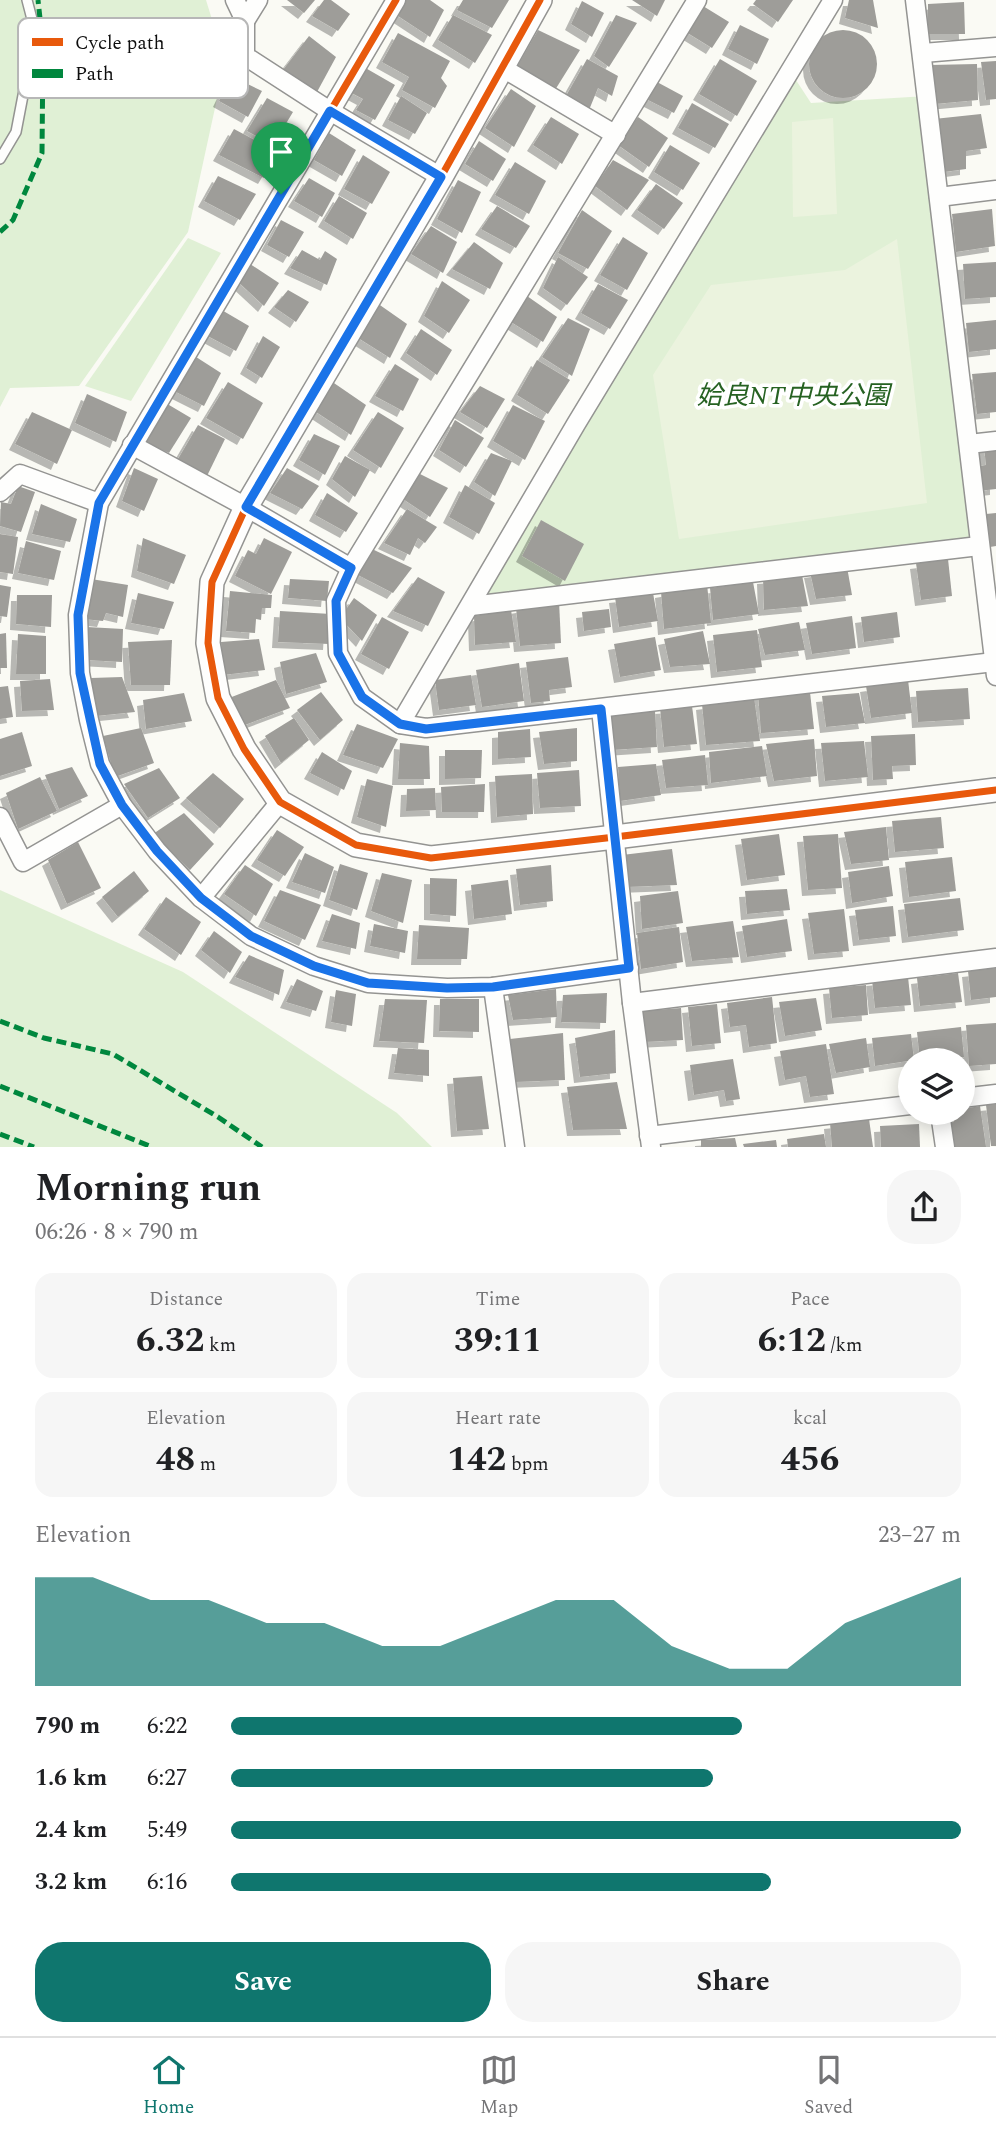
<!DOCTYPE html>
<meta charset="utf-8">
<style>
:root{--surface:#fff;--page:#f6f6f6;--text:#202124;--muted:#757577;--line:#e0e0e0;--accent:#0f766e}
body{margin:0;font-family:Spectral,"Noto Sans JP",serif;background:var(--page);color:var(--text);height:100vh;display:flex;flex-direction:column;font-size:26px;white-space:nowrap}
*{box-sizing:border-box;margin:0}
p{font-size:23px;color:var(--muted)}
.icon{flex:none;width:38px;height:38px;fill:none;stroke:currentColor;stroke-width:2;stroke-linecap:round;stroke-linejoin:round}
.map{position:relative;height:1147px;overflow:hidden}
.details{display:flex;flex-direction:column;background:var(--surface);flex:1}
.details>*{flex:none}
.fabs{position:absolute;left:898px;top:1048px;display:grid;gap:14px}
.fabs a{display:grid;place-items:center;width:77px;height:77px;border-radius:50%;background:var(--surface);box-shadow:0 4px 18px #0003;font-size:35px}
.pin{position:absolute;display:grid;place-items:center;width:60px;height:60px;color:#fff;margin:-72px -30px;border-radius:50% 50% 50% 0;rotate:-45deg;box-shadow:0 0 7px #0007}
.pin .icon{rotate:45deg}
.round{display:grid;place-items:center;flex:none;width:74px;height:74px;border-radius:28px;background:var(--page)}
.summary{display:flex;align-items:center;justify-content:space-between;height:119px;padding:0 35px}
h1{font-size:38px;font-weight:700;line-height:52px}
.metrics{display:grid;grid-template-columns:repeat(3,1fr);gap:10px;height:119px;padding:7px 35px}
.metrics div{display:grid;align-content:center;border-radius:18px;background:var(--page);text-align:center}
.metrics b{font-size:35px;font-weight:700}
.metrics small{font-size:19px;font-weight:400}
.metrics p{font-size:19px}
.chart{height:196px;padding:14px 35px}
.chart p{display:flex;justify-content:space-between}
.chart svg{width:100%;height:126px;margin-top:7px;fill:var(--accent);opacity:.7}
.button{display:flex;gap:14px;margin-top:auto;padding:14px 35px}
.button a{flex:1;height:80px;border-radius:28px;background:var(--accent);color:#fff;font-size:28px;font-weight:700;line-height:80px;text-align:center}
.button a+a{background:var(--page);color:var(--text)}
ul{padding:0 35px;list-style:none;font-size:23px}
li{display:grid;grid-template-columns:112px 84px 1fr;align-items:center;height:52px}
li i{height:18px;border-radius:9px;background:var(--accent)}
.tab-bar{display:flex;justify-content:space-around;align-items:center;height:98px;border-top:2px solid var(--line);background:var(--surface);font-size:19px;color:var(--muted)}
.tab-bar a{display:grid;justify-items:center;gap:4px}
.tab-bar .current{color:var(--accent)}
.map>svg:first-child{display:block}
</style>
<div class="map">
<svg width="996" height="1147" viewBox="0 0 996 1147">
<defs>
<filter id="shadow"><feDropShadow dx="-6" dy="6" stdDeviation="0" flood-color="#0004"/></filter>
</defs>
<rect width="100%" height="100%" fill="#fafaf4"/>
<g fill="#e0f0d5">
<polygon points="0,0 206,0 225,62 188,232 79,386 10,388 0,407"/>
<polygon points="790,71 811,103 927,96 979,546 484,597"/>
<polygon points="188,238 221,253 131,401 85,386"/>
<polygon points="0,890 183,972 397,1113 432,1147 0,1147"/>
</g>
<g fill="#ebf3de">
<polygon points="833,118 837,214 793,217 792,122"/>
<polygon points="897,239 927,503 679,539 653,375 711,285 845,270"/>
</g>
<g fill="#9e9d99" filter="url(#shadow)">
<polygon points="287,0 315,0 304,13"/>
<polygon points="324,0 331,0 350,14 338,31 312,16"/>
<polygon points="405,0 430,0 444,10 430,37 395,14"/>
<polygon points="463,0 509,0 492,28 457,10"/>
<polygon points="632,0 665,0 657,16"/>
<polygon points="756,0 793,0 778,22 753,4"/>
<polygon points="849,0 873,0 878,28 845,18"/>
<polygon points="582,1 604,13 592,37 571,24"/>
<polygon points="964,2 965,34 928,34 928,4"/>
<polygon points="703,6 729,22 712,48 686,32"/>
<polygon points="453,15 492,35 475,63 438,40"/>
<polygon points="616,15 637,23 609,67 594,56"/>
<polygon points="740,25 769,39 757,64 728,49"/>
<circle cx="843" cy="64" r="34"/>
<polygon points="538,30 580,50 555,90 517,67"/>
<polygon points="398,33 450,61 441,78 447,86 435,108 402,90 409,77 382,62"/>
<polygon points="309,36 336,57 317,92 283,70"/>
<polygon points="587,59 618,76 612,96 598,88 589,110 566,96"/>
<polygon points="720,59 757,81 737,116 699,94"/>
<polygon points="996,61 996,99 986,100 981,62"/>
<polygon points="977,64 978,100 935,104 930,65"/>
<polygon points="362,66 395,85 375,120 356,110 363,99 348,91"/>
<polygon points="231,76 262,91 248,117 219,101"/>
<polygon points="657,82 683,96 674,113 648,100"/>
<polygon points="511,89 536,106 514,147 485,128"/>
<polygon points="401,96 427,113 415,134 388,120"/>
<polygon points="267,98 293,112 273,145 247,131"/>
<polygon points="692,103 729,124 715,148 678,128"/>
<polygon points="981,114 987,148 966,151 966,169 944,172 934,119"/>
<polygon points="551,117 579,134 562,164 533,145"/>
<polygon points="638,117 668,138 649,167 618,145"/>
<polygon points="234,129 279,153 264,178 219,155"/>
<polygon points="329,133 356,150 342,176 314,160"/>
<polygon points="479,141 506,159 493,181 465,164"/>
<polygon points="670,145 700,163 683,190 654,172"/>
<polygon points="363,155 390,172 372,204 344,189"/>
<polygon points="613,160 649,180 627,210 595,186"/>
<polygon points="515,162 546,181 529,214 495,195"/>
<polygon points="218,176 256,194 240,220 204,201"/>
<polygon points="309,178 335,193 322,217 294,201"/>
<polygon points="458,180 481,192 462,233 437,219"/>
<polygon points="656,184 683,203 664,229 637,210"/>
<polygon points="339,196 367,213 353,239 324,221"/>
<polygon points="497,206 530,226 516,248 481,229"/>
<polygon points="992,209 995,246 956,252 952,214"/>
<polygon points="582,210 612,231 588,269 558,253"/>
<polygon points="281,220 304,232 289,257 267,245"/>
<polygon points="431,226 457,242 443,273 411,254"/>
<polygon points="623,237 648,253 627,290 600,275"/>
<polygon points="474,242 503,263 490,289 452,269"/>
<polygon points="302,250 320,260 325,251 337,259 327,285 290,268"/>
<polygon points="558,257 588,277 567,305 543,288"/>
<polygon points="247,262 279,283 264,306 235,279"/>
<polygon points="996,262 996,297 965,299 963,264"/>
<polygon points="442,281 470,300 449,333 424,316"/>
<polygon points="598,284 628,300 610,329 581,313"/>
<polygon points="288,290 309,302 296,322 274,307"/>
<polygon points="527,296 557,317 543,342 511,322"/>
<polygon points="377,303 407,324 390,358 355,336"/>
<polygon points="220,309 249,326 236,351 204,334"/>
<polygon points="568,318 590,329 572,376 542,357"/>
<polygon points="996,320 996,349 969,352 966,323"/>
<polygon points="421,329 452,350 437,375 406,353"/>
<polygon points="263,336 280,347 262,378 246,368"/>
<polygon points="193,355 221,373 204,406 174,391"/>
<polygon points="537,360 570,380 548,414 517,395"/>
<polygon points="395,364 419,379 403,411 375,396"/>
<polygon points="996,372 996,412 977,414 972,374"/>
<polygon points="331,381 366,405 351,435 313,410"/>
<polygon points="228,382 263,403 243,439 206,418"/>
<polygon points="480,386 505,399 487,428 460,412"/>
<polygon points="87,394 127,412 116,442 75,423"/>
<polygon points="164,402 191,418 169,453 141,440"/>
<polygon points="513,405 545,421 525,460 493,441"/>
<polygon points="32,412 72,430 57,464 15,444"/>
<polygon points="378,412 404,428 381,468 353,450"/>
<polygon points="455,420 484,438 466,467 439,450"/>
<polygon points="198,425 225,439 207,476 178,459"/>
<polygon points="314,434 340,446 325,475 299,460"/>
<polygon points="996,446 996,489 978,491 976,467 986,465 984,447"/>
<polygon points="491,453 512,461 495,496 474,482"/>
<polygon points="345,456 370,470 355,497 332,479"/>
<polygon points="134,468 158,479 144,511 122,501"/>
<polygon points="287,468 319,486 302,509 270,493"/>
<polygon points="416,472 448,488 430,517 400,497"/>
<polygon points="465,485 495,503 479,534 449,517"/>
<polygon points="18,486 35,492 21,532 0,526 1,502 11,504"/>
<polygon points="327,493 358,513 346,532 315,515"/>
<polygon points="41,504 77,519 70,542 32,534"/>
<polygon points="407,509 437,527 425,543 418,538 410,555 384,543"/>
<polygon points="996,513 996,546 990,547 986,514"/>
<polygon points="541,520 584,544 565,581 522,556"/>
<polygon points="0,534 18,537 13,574 0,572"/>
<polygon points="143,538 186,555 174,584 137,571"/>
<polygon points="264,538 292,552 271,594 235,576 248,550 256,554"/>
<polygon points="26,541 61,551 54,580 18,573"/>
<polygon points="372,549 412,568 393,593 356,574"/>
<polygon points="948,559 952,596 921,600 916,563"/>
<polygon points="847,567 852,595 816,599 810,572"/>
<polygon points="802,575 808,606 764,610 763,578"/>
<polygon points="418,577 445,592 428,626 393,611"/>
<polygon points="91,579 128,585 123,617 106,613 103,621 84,619"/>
<polygon points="290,579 329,581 327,601 288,598"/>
<polygon points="753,582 759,614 713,620 710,588"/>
<polygon points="707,584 711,623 664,629 661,592"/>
<polygon points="0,585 11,587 7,617 0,616"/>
<polygon points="230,591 272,595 271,608 262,608 261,620 256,619 255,633 226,631"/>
<polygon points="138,593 174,602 164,629 131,623"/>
<polygon points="653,593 658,621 619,627 615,597"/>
<polygon points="17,595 52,595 51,627 16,624"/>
<polygon points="354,598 377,615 362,641 340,618"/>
<polygon points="559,601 561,643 520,646 516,608"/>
<polygon points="609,609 611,627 584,631 582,612"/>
<polygon points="511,610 516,642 475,645 474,616"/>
<polygon points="280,611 331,614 329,644 278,642"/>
<polygon points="897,612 900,637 864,642 861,617"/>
<polygon points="852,616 856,648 812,654 806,623"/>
<polygon points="382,617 409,632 389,669 361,654"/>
<polygon points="799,622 805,650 765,655 758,629"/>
<polygon points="87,627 123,629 122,662 86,660"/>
<polygon points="757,630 762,667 717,672 713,635"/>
<polygon points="703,631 710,664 670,667 664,639"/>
<polygon points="6,633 7,668 0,668 0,634"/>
<polygon points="18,634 46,636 46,674 16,674"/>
<polygon points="655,637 661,670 620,677 614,644"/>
<polygon points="259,639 265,670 223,675 221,642"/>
<polygon points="172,640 170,685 131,685 128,642"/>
<polygon points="316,653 327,682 286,694 280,662"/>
<polygon points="568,657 572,687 549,690 550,701 531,703 526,662"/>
<polygon points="519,663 524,701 482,707 476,670"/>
<polygon points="471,675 476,705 439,710 435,680"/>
<polygon points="122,677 135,712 96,716 91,678"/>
<polygon points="50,679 54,710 22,711 20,681"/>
<polygon points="276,680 290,708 242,726 229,698"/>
<polygon points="908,680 912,713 871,718 866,686"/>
<polygon points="8,686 13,717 0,719 0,687"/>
<polygon points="968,688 970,719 918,722 916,691"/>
<polygon points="321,692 343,720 320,740 297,710"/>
<polygon points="810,692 814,729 761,733 758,693"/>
<polygon points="184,693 192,721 146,729 143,700"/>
<polygon points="859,693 865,723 826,727 822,696"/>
<polygon points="754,697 760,741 706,745 702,704"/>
<polygon points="692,706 697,744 664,747 660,708"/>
<polygon points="655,711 657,747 612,750 610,713"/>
<polygon points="294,718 309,740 281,763 265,736"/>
<polygon points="357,724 398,739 383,768 343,755"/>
<polygon points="141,728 154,763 115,777 103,736"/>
<polygon points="577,728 577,761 544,764 539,732"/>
<polygon points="530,729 531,757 498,759 498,732"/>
<polygon points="22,732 32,766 0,776 0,739"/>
<polygon points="915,734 916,765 892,766 893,779 873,780 871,736"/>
<polygon points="814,739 817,776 774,781 766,744"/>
<polygon points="864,741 868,777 825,781 821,743"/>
<polygon points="400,743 429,746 430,779 398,779"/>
<polygon points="762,746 767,776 711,783 709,752"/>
<polygon points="445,750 482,750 481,778 445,779"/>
<polygon points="322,752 352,771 344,790 310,773"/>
<polygon points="705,755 708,785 666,788 662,760"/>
<polygon points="656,764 661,795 620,801 618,767"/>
<polygon points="72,767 88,796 59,809 45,775"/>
<polygon points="159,768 180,798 148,818 124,784"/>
<polygon points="579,770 581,806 540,808 537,773"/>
<polygon points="213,773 244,799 220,828 186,798"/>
<polygon points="532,774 533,814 497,817 495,776"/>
<polygon points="40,777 57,811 18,829 6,793"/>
<polygon points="367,779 393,786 386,827 357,817"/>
<polygon points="485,784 484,812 442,812 441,787"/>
<polygon points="435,788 436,810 406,811 407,789"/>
<polygon points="184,813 214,844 190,870 153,834"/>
<polygon points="941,817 944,848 895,852 892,821"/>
<polygon points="886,827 889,860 851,864 844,832"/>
<polygon points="277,830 304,847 285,876 257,860"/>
<polygon points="779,834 785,875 747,880 741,839"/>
<polygon points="838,834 842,888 808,890 803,836"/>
<polygon points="78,842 101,888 67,904 48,860"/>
<polygon points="672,849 677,885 626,887 622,855"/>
<polygon points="305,853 334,867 325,893 292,882"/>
<polygon points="952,857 956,891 909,897 905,862"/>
<polygon points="340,864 368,873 357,910 329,900"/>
<polygon points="245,865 273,884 256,916 224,894"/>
<polygon points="551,865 553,901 520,905 516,869"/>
<polygon points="889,866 893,896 852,903 848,872"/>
<polygon points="134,871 149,891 118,917 102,897"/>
<polygon points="382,873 412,880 403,923 371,911"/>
<polygon points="430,878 457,879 456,916 430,914"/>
<polygon points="508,880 512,914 474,919 471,885"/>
<polygon points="787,889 790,910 747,914 745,891"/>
<polygon points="280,890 321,905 305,940 264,921"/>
<polygon points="678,891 683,923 642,929 640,896"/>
<polygon points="166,897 201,922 181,955 144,929"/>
<polygon points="960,898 964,930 908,937 904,904"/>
<polygon points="893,906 896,936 859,940 855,910"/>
<polygon points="844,909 849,951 814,954 808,913"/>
<polygon points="332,914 360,923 356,949 322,941"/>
<polygon points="787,919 792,951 747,957 742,926"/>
<polygon points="733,921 739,957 692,961 686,927"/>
<polygon points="374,924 408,931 405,953 370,946"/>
<polygon points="419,925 469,928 467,959 417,959"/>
<polygon points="679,927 683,962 641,969 637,933"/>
<polygon points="214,931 242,952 230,973 201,950"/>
<polygon points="249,955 284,970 279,995 235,977"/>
<polygon points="996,968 996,997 971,1000 968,971"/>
<polygon points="958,973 962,1002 920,1006 917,978"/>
<polygon points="908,977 911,1005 875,1008 872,980"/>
<polygon points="297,979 323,991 316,1011 286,1002"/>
<polygon points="866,985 868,1015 832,1018 829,988"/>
<polygon points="556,989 557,1017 513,1020 508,995"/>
<polygon points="336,990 356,994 352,1026 331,1022"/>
<polygon points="607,993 606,1023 561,1022 563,995"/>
<polygon points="772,997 777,1043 749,1047 746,1025 730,1027 727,1003"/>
<polygon points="816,998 822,1030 785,1036 779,1002"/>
<polygon points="385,999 427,1000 424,1043 379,1041"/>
<polygon points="440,999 479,999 479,1032 439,1031"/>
<polygon points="717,1004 721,1043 692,1046 688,1007"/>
<polygon points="681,1008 683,1040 644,1042 642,1011"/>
<polygon points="996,1023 996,1064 969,1066 966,1025"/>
<polygon points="961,1027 964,1057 920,1060 917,1032"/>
<polygon points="615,1030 616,1073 580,1077 575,1038"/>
<polygon points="563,1033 565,1080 515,1082 510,1039"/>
<polygon points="911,1034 914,1060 875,1066 872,1038"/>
<polygon points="866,1038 870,1067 836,1073 829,1044"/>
<polygon points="826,1044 834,1094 810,1097 806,1076 785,1080 780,1051"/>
<polygon points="398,1048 429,1050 429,1076 394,1073"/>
<polygon points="733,1059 740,1099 726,1101 724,1090 694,1095 690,1065"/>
<polygon points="482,1076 489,1129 457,1131 453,1078"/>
<polygon points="617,1082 627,1129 573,1130 567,1087"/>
<polygon points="996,1104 996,1146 991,1146 986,1105"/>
<polygon points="980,1106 986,1147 950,1147 946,1123 954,1122 953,1113 962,1113 962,1109"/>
<polygon points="869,1119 873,1147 832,1147 830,1123"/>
<polygon points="919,1124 920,1147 881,1147 880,1126"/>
<polygon points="824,1134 826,1147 788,1147 787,1139"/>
<polygon points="735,1138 737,1147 701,1147 701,1140"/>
<polygon points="776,1140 777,1147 744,1147 743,1144"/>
</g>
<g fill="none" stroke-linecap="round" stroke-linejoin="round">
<g stroke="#949492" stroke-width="12">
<polyline id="service" points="0,159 16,132 25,85 33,23 27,0"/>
</g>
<g stroke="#949492" stroke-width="21">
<g id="minor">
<polyline points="235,0 245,21 245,56 330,111 441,177"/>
<polyline points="396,0 99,503 78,615 80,673 89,720 100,764 122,805 157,851 201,898 251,936 314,966 368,983 447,988 493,987 629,968"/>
<polyline points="697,0 351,568 336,601 338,653 362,697 400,724 426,728 994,662"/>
<polyline points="915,0 996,676"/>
<polyline points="245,21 258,0"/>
<polyline points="923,53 996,47"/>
<polyline points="501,67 616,135"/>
<polyline points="939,197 996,190"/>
<polyline points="969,444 996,441"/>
<polyline points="132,445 246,507 351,568"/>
<polyline points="0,492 20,474 99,503"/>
<polyline points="471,606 979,546"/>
<polyline points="601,709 632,1003 651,1147"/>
<polyline points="400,724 576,424 833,0"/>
<polyline points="0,817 23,862 122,805"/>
<polyline points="201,898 280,802"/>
<polyline points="493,987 515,1147"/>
<polyline points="632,1003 996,958"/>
<polyline points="962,1098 996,1094"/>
<polyline points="940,1113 945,1147"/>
<polyline points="649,1136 910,1105"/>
</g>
</g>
<g stroke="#949492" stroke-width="26">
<polyline id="tertiary" points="540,0 441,177 246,507 212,582 208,643 218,698 244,749 280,802 356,845 431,858 615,837 996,790"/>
</g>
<use href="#service" stroke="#fefefd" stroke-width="9"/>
<use href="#minor" stroke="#fefefd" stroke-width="18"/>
<use href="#tertiary" stroke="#fefefd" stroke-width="23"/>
<g stroke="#00873e" stroke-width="5" stroke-dasharray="10 5" stroke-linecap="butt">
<polyline points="0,232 13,220 42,153 43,46 38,0"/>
<polyline points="0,1021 44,1038 113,1054 218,1117 262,1147"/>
<polyline points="0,1086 152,1147"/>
<polyline points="0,1134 34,1147"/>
</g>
<g stroke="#fff" stroke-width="11">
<g id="cycleway">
<polyline points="396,0 99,503 78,615 80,673 89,720 100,764 122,805 157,851 201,898 251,936 314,966 368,983 447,988 493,987 629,968"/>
<polyline points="540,0 441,177 246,507 212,582 208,643 218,698 244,749 280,802 356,845 431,858 615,837 996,790"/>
</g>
</g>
<use href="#cycleway" stroke="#e8590c" stroke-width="7"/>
</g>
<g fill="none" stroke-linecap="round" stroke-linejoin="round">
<g stroke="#fff" stroke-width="14">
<polygon id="route" points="330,111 441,177 246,507 351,568 336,601 338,653 362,697 400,724 426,729 601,709 629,968 493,987 447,988 368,983 314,966 251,936 201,898 157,851 122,805 100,764 80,673 78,615 99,503"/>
</g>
<use href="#route" stroke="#1a73e8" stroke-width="9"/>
</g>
<g text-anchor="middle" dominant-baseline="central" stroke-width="7" stroke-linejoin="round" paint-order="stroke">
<g font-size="26" font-style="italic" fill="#266222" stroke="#fff">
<text x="793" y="396">姶良NT中央公園</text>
</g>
</g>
<rect x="18" y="18" width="230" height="80" rx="10" fill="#fff" stroke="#b7b7b7" stroke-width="2"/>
<rect x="32" y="38" width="31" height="8" fill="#e8590c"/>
<rect x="32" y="69" width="31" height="9" fill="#00873e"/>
<g font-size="19" fill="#0e0e0e">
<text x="75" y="49">Cycle path</text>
<text x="75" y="80">Path</text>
</g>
</svg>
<div class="fabs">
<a><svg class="icon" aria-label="layers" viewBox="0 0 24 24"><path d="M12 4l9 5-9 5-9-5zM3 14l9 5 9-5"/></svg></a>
</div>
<div class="pin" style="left:281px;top:194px;background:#1e9e55"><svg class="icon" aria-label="arrive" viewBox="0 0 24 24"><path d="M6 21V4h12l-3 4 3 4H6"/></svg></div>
</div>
<section class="details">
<div class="summary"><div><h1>Morning run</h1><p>06:26 · 8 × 790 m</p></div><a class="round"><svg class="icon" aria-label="share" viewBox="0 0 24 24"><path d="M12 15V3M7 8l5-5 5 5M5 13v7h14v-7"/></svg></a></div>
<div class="metrics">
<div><p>Distance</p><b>6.32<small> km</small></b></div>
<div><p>Time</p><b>39:11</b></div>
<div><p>Pace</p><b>6:12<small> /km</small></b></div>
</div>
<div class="metrics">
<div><p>Elevation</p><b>48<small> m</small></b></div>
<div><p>Heart rate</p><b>142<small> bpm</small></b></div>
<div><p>kcal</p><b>456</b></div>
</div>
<div class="chart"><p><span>Elevation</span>23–27 m</p>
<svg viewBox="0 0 160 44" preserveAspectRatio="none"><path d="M0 44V6L10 6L20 14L30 14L40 22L50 22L60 30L70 30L80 22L90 14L100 14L110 30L120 38L130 38L140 22L150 14L160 6V44z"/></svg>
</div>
<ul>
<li><b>790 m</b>6:22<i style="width:70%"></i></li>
<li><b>1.6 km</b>6:27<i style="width:66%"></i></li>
<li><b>2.4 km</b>5:49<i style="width:100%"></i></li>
<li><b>3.2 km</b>6:16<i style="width:74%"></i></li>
</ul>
<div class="button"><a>Save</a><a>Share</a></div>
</section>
<nav class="tab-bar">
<a class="current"><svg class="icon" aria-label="home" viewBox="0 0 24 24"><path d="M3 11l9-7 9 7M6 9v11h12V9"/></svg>Home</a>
<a><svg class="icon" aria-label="map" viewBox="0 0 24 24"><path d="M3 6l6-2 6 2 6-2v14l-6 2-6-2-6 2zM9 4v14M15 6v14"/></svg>Map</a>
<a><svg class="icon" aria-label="saved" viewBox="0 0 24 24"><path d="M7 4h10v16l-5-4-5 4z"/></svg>Saved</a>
</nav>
